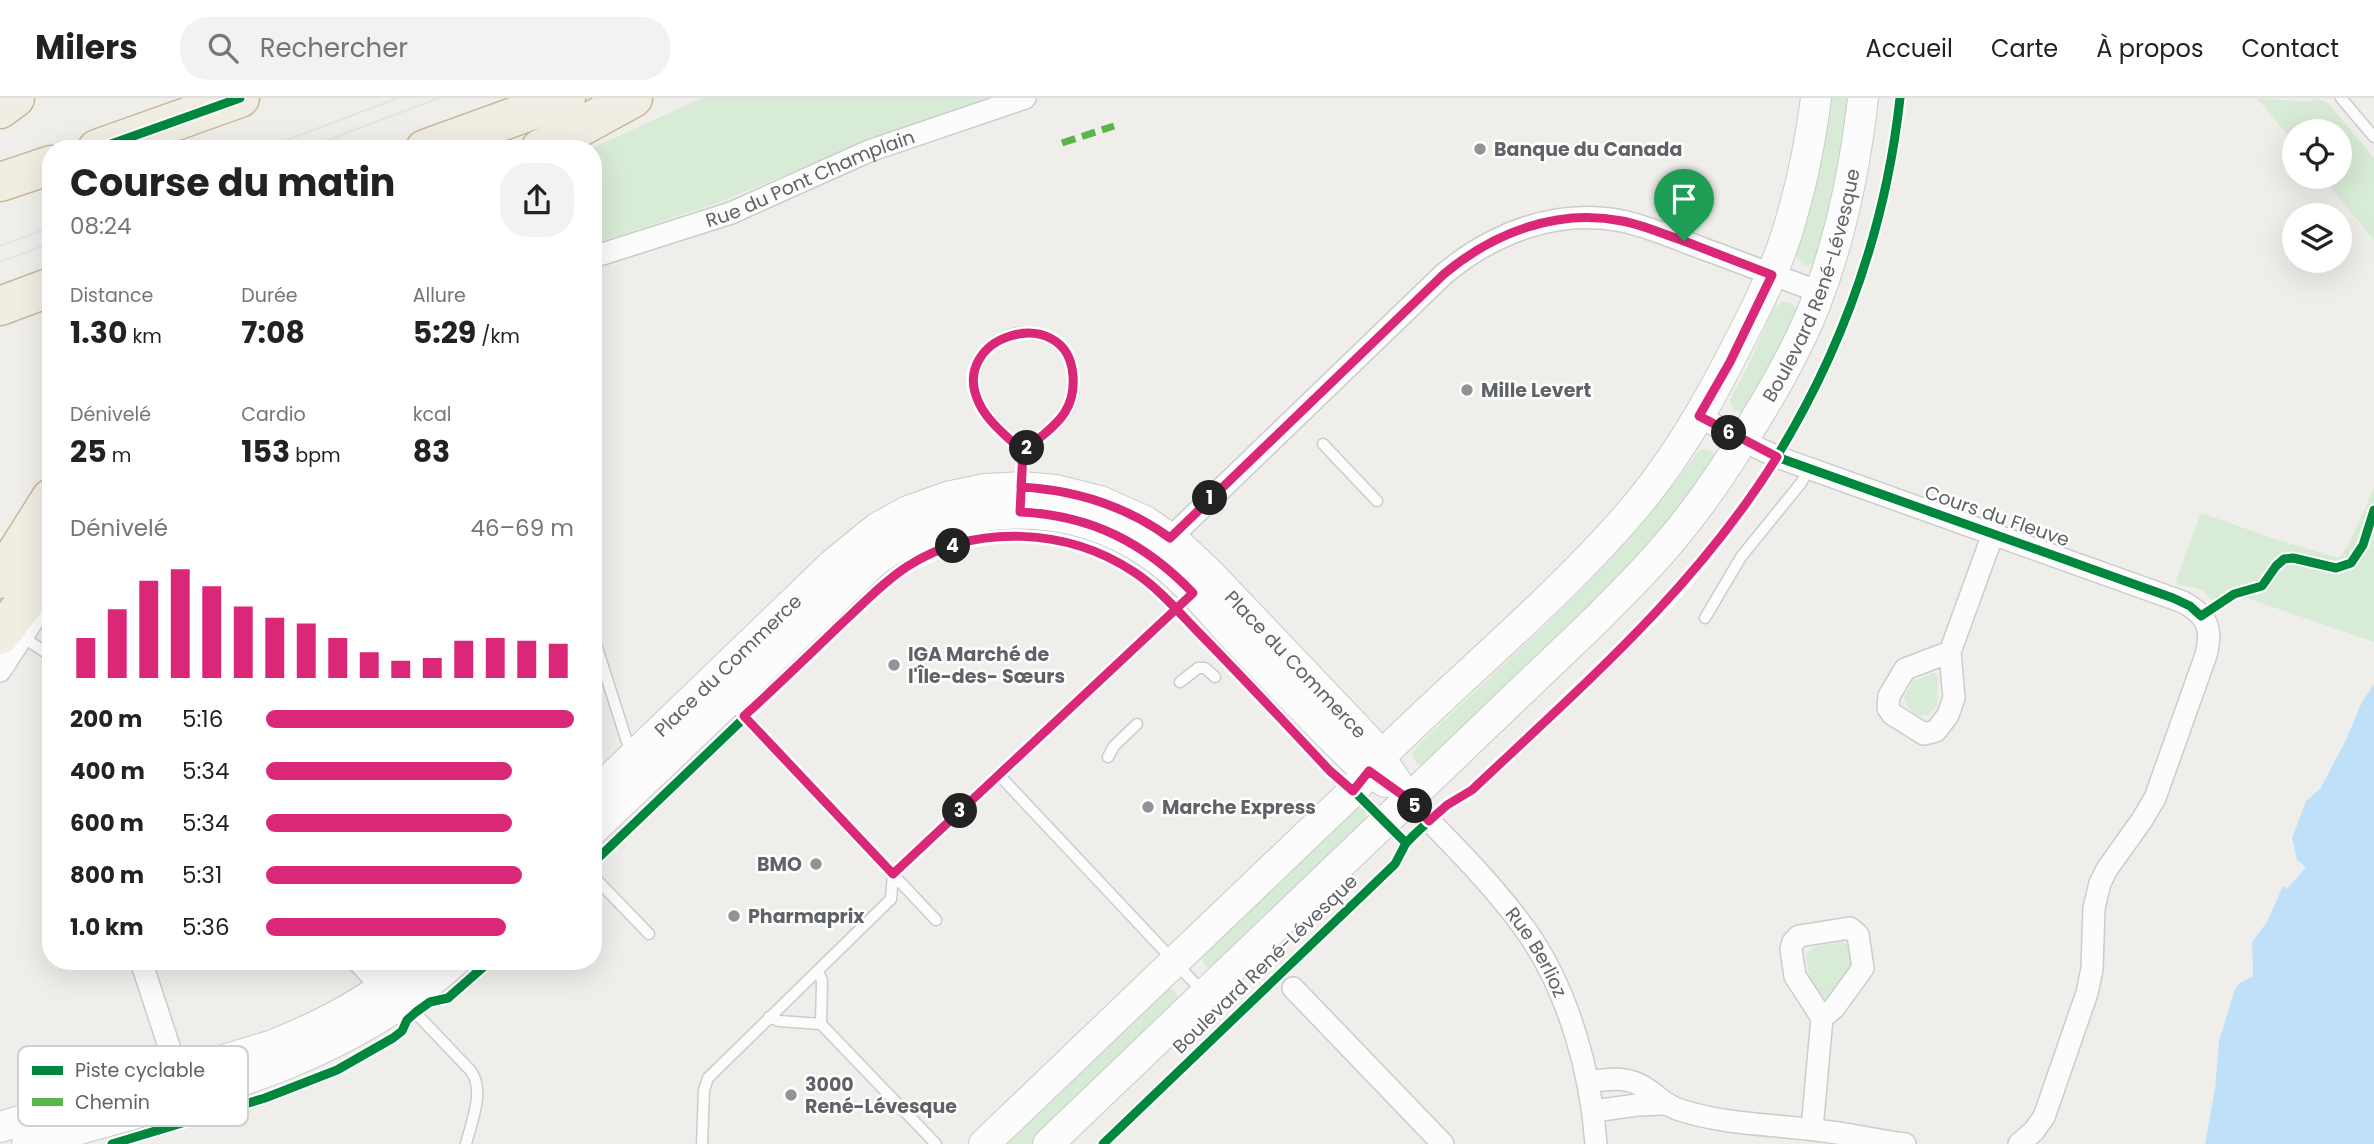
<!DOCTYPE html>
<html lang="fr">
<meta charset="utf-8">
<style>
:root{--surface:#fff;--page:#f2f2f2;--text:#222;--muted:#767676;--line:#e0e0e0;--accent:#db2777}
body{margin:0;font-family:Poppins,sans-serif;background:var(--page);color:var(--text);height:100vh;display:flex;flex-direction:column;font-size:26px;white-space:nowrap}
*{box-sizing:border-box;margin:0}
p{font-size:23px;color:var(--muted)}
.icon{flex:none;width:38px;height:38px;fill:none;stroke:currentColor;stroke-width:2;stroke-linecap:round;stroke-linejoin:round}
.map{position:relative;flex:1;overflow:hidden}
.details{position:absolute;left:42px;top:42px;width:560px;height:830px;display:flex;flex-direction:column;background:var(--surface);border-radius:28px;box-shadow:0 7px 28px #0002}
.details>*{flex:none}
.fabs{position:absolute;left:2282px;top:21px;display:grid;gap:14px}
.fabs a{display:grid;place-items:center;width:70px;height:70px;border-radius:50%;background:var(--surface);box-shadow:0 7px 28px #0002;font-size:35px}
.pin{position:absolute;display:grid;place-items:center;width:60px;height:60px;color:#fff;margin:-72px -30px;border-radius:50% 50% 50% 0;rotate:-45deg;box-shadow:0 0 7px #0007}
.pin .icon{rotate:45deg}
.km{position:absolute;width:35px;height:35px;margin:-18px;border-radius:50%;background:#222;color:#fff;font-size:19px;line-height:35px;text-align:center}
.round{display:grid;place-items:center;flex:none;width:74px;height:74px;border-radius:28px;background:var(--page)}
.headline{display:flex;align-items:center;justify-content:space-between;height:119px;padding:0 28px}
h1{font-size:38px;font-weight:700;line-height:52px}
.metrics{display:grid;grid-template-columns:repeat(3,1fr);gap:10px;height:119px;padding:7px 28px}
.metrics div{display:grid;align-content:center}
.metrics b{font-size:30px;font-weight:700}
.metrics small{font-size:19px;font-weight:400}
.metrics p{font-size:19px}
.chart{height:196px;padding:14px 28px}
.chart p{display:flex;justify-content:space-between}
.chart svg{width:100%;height:126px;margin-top:7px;stroke:var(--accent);stroke-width:6}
ul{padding:0 28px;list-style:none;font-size:23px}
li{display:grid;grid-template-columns:112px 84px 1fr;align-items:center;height:52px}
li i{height:18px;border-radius:9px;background:var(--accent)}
header{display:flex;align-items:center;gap:42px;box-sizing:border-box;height:98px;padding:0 35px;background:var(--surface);border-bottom:2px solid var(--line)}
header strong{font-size:33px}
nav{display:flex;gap:38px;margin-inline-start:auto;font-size:24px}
.search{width:490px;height:63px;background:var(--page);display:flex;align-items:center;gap:18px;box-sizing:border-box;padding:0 24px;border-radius:28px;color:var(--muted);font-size:26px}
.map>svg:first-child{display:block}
</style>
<header>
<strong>Milers</strong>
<div class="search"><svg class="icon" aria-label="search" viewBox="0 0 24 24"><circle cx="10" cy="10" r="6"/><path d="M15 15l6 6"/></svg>Rechercher</div>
<nav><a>Accueil</a><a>Carte</a><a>À propos</a><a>Contact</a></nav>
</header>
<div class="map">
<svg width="2374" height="1046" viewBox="0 0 2374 1046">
<rect width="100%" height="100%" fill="#efeeea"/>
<g fill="#d8ebd6">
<polygon points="702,0 1003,0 841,54 717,105 593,146 593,51 590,51"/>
<polygon points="1828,0 1854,0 1842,62 1817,161 1810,167 1804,167 1794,157"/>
<polygon points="2257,0 2306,4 2318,1 2328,5 2374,60 2374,142 2322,79 2340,79 2340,33 2294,33 2294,45"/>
<path d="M1782 204C1791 203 1796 207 1798 216L1743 315 1733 312 1730 302 1747 270 1774 210Z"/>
<path d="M1702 351 1711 353 1716 360 1653 446 1424 668 1417 666 1412 656 1416 649C1514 556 1618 466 1697 355Z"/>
<polygon points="2374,390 2374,544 2241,498 2220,511 2202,492 2175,485 2201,415 2275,441 2338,460 2348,448"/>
<polygon points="1934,575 1938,579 1937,607 1928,618 1918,617 1908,610 1904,599 1913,583"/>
<polygon points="1358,709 1364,712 1367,722 1212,871 1205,868 1201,858 1352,711"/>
<polygon points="1841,844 1849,847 1851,869 1826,902 1823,902 1810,883 1806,857 1813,849"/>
<path d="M1166 891C1174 890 1178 895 1178 903L1033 1046H1001Z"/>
</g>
<polygon fill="#bfe0f9" points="2374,586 2374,1046 2205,1046 2215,991 2219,943 2235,891 2240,885 2253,878 2252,844 2267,824 2283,788 2287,791 2306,769 2297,762 2292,740 2306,703 2320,691 2345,644 2362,604"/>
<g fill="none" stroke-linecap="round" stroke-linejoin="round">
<g stroke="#cbcccc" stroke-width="13">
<g id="lane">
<polyline points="2341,0 2374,39"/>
<path d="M1017 235C1027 235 1039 235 1049 240 1076 253 1081 294 1064 317 1053 331 1036 342 1023 354 999 330 960 301 979 263 987 247 1000 239 1017 235Z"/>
<polyline points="1323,346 1377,403"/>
<polyline points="1021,387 1023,354"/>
<polyline points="1705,520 1741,459 1801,385 1809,371"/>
<polyline points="593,537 628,647 635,654"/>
<polyline points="23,539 51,558"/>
<polyline points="1180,584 1198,570 1205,570 1215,579"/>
<polyline points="730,604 936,822"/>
<polyline points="1108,659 1114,648 1137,626"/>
<polyline points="999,677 1203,894"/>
<polyline points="593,778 649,836"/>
<polyline points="818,873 822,883 821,926"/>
<path d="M407 906 470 972C486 991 471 1025 466 1046"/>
<polyline points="769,919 779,923 821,926 936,1046"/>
<polyline points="702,1046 704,992 708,980 891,801 893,776 1192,496"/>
</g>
</g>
<g stroke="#cbcccc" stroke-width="24">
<g id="street">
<path id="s1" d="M593 159 731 115 869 53 1025 0"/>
<path d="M1699 318 1743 343 1777 359 2183 504C2207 517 2213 530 2206 557L2155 700 2142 722 2107 771 2100 785 2094 810 2092 871 2087 895 2044 1019 2034 1033 2019 1046"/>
<path d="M1161 449 1444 176C1493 135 1557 110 1622 123 1650 129 1677 141 1704 151 1742 165 1781 180 1820 194"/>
<polyline points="1950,554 1905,571 1889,598 1888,610 1892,616 1924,636 1936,633 1948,617 1954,600 1950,554 1993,436"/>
<polyline points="0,573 41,510"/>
<path id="s2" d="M1408 701C1448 742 1491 784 1525 831 1568 891 1591 974 1596 1046"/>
<polyline points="141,863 182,988"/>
<polyline points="358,863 372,878 395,897"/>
<polyline points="1293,890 1443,1046"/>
<path d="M1588 984C1611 980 1631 978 1650 993 1659 1000 1665 1006 1677 1011 1721 1026 1768 1026 1815 1032 1845 1035 1875 1042 1905 1046"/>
<polyline points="1594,1013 1637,1007 1664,1006"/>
<polyline points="1812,1031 1822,920 1795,878 1791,851 1793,844 1799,838 1850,830 1858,837 1863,870 1834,910 1822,920"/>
</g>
</g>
<g stroke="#cacacb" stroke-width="32">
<g id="secondary">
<path id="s3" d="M593 697 833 466 877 430 908 413 947 399 985 391 1021 389 1056 392 1100 403 1145 423 1177 445 1212 478 1369 643 1408 701"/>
<path d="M593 732 875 463C957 403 1069 398 1153 458 1183 479 1207 509 1232 536 1272 579 1313 621 1354 662L1385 684"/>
<path d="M0 1029 273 947C326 926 374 900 417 863"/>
<path d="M27 1046C179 1001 334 973 455 863"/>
<path d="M984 1046 1353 693 1380 659C1464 576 1561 497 1637 407 1687 347 1723 277 1757 208 1772 177 1785 147 1793 114 1804 77 1811 38 1816 0"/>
<path id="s4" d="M1048 1046 1598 520C1616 501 1636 482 1653 463 1687 426 1716 385 1742 343 1770 299 1796 255 1815 207 1841 140 1855 71 1863 0"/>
</g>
</g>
<g stroke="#c8b996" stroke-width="41">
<g id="highway">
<polyline points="0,11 15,0"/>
<polyline points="97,51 240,0"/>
<polyline points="425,51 566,0"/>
<polyline points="540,51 633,0"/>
<polyline points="0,84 51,67"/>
<polyline points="0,208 51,189"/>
<polyline points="0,481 51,400"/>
<polyline points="0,537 25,504 51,464"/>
</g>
</g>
<use href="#lane" stroke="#fdfcfc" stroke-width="10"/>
<use href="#street" stroke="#fdfcfc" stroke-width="21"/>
<use href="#secondary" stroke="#fdfcfc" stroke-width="30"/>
<use href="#highway" stroke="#f0ede3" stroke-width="38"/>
<g stroke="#e4e4e4" stroke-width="2">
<polyline points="263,51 398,0"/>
<polyline points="304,51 439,0"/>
<polyline points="0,148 51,129"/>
<polyline points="0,164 51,145"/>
</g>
<polyline stroke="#58b549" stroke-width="7" stroke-dasharray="14 7" stroke-linecap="butt" points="1062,45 1114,28"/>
<g stroke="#fff" stroke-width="13">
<g id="cycleway">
<polyline points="97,51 240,0"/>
<polyline points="1777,359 2173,500 2190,508 2201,518 2234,496 2262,488 2276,468 2284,461 2293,460 2336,470 2351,465 2363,447 2374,412"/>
<path d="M593 765 887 483C959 429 1062 421 1136 475 1161 493 1181 517 1202 538 1245 583 1287 628 1330 673L1346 685 1406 745"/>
<polyline points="112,1046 265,1000 337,972 393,940 402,933 407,922 416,914 430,904 448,900 490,863"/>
<path d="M1103 1046 1395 766 1406 745 1415 736 1444 709 1476 689C1512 654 1549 618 1586 583 1620 551 1654 521 1684 486 1803 347 1880 183 1900 0"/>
</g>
</g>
<use href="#cycleway" stroke="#00873e" stroke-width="9"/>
</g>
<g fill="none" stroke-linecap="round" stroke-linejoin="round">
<g stroke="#fff" stroke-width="14">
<path id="route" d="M1684 143C1663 136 1643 127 1622 123 1557 110 1493 135 1444 176L1170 440C1126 408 1075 392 1021 389L1023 354C1009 340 989 325 980 307 944 237 1068 202 1073 278 1074 291 1072 303 1065 314 1056 329 1036 342 1023 354L1020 414C1091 417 1145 445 1193 495L1176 511 893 776 744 618C777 588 808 558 840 527 862 507 883 484 908 468 975 425 1068 430 1134 474 1160 491 1181 517 1203 539 1246 583 1288 628 1330 673L1353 693 1369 673 1408 701 1429 723 1447 707 1472 692C1583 587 1696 490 1777 359L1699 318 1730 264 1772 177 1684 143"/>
</g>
<use href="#route" stroke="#db2777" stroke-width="9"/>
</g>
<g fill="#919496" stroke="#fff" stroke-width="2.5">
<circle cx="1480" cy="51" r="7"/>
<circle cx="1467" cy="292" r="7"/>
<circle cx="894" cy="567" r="7"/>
<circle cx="1148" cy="709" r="7"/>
<circle cx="816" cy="766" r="7"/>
<circle cx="734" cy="818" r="7"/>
<circle cx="791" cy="997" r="7"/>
</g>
<g text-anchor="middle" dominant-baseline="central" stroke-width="5" stroke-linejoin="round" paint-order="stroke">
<g font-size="19" font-weight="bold" fill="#5f6368" stroke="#fff" text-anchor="start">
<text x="1494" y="51">Banque du Canada</text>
<text x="1481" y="292">Mille Levert</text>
<text x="908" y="556">IGA Marché de<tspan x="908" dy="22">l'Île-des- Sœurs</tspan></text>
<text x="1162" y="709">Marche Express</text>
<text x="802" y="766" text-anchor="end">BMO</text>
<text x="748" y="818">Pharmaprix</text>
<text x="805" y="986">3000<tspan x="805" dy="22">René-Lévesque</tspan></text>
</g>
<g font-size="19" fill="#5f6368" stroke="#fff">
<text stroke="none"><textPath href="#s1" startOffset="231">Rue du Pont Champlain</textPath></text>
<text stroke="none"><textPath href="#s4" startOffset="1162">Boulevard René-Lévesque</textPath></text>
<text transform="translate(1997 418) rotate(19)">Cours du Fleuve</text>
<text stroke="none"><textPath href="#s3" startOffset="880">Place du Commerce</textPath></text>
<text stroke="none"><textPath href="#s3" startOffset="187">Place du Commerce</textPath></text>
<text stroke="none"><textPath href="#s2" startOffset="201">Rue Berlioz</textPath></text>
<text transform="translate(1265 866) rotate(-44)">Boulevard René-Lévesque</text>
</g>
</g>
<rect x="18" y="948" width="230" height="80" rx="10" fill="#fff" stroke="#cfd0d2" stroke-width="2"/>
<rect x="32" y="968" width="31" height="9" fill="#00873e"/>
<rect x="32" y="1000" width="31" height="8" fill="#58b549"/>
<g font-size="19" fill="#5f6368">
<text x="75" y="979">Piste cyclable</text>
<text x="75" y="1011">Chemin</text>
</g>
</svg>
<div class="fabs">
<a><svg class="icon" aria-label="locate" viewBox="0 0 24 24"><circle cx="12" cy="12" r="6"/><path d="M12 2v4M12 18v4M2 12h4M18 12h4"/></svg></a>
<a><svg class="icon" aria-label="layers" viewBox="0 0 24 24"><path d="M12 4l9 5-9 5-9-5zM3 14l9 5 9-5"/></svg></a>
</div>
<div class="pin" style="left:1684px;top:143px;background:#1e9e55"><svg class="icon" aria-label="arrive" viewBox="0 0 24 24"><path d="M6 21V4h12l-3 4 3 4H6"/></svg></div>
<b class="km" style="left:1210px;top:400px">1</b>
<b class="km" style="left:1027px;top:350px">2</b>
<b class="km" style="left:960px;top:713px">3</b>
<b class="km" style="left:953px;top:448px">4</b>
<b class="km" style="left:1415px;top:708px">5</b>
<b class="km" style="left:1729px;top:335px">6</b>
<section class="details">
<div class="headline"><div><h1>Course du matin</h1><p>08:24</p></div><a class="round"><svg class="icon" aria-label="share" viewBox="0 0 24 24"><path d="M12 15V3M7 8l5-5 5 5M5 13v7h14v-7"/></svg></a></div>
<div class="metrics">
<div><p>Distance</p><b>1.30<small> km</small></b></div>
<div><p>Durée</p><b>7:08</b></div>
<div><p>Allure</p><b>5:29<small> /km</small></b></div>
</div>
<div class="metrics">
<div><p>Dénivelé</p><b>25<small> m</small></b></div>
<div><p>Cardio</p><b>153<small> bpm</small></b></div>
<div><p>kcal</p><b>83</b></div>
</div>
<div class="chart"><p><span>Dénivelé</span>46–69 m</p>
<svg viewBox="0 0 160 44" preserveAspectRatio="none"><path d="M5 44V30M15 44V20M25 44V10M35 44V6M45 44V12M55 44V19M65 44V23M75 44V25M85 44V30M95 44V35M105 44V38M115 44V37M125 44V31M135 44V30M145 44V31M155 44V32"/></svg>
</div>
<ul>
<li><b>200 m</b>5:16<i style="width:100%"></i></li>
<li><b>400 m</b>5:34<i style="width:80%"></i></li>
<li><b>600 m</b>5:34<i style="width:80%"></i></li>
<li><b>800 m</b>5:31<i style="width:83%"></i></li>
<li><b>1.0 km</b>5:36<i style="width:78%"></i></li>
</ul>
</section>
</div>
